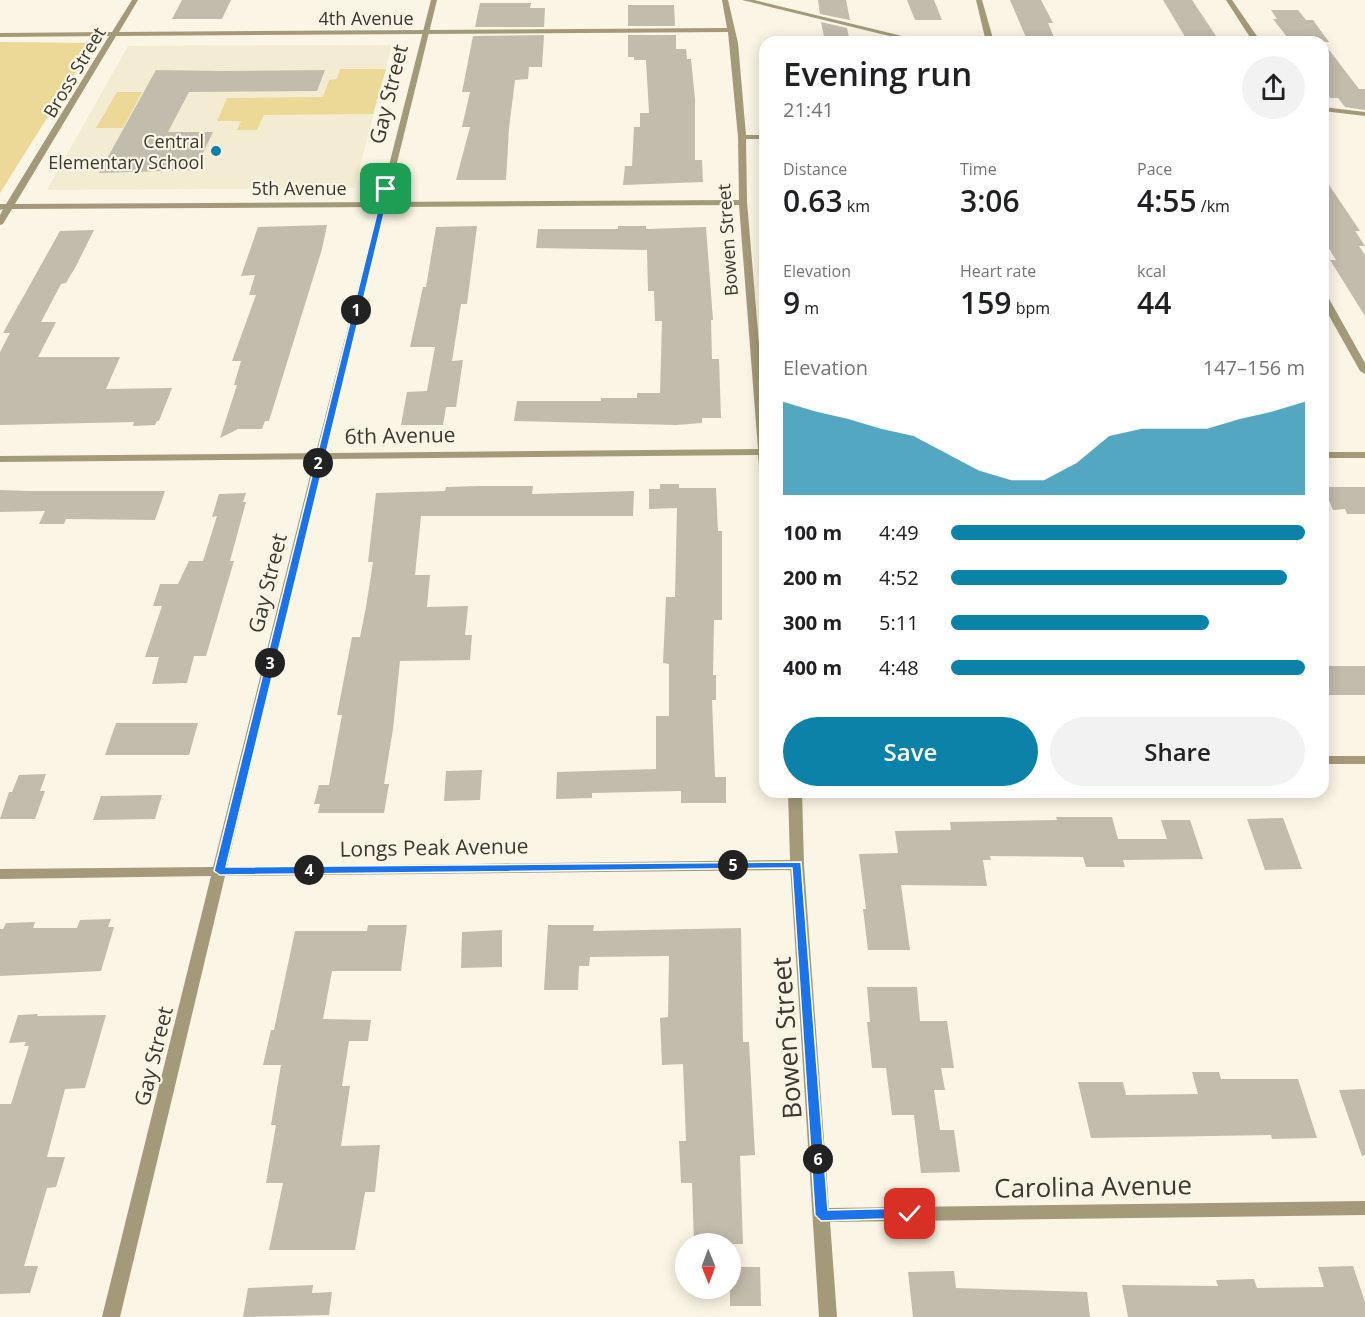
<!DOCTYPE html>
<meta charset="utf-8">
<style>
:root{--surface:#fff;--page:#f2f2f2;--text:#202124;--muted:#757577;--accent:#0c82a8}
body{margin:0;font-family:"Open Sans",sans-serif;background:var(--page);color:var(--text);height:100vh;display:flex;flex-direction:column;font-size:22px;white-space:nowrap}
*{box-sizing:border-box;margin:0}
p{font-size:20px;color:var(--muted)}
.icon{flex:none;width:33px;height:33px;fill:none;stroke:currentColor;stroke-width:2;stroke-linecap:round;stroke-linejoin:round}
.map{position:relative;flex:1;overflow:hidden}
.side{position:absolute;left:759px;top:36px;width:570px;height:762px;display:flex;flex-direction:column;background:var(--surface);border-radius:18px;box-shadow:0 3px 15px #0003}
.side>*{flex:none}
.needle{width:39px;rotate:179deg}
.controls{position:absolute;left:675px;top:1233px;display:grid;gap:12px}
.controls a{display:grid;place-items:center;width:66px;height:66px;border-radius:50%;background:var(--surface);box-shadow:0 3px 15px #0003;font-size:30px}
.pin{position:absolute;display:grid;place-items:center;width:51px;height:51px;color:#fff;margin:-26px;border-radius:12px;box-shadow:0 3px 9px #0006}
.km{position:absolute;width:30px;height:30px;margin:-15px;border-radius:50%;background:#222;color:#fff;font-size:16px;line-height:30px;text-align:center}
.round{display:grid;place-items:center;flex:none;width:63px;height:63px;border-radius:32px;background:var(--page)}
.summary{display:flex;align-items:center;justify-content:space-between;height:102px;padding:0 24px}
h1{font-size:33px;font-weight:600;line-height:45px}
.metrics{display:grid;grid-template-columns:repeat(3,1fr);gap:9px;height:102px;padding:6px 24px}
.metrics div{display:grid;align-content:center}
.metrics b{font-size:30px;font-weight:600}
.metrics small{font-size:16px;font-weight:400}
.metrics p{font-size:16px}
.chart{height:168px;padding:12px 24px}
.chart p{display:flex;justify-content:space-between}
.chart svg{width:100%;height:108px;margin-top:6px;fill:var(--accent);opacity:.7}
.button{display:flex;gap:12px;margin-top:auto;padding:12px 24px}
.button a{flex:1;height:69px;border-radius:36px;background:var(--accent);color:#fff;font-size:24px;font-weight:600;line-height:69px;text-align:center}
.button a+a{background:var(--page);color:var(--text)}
ul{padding:0 24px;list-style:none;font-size:20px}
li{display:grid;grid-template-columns:96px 72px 1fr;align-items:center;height:45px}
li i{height:15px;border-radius:8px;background:var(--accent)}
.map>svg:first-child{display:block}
</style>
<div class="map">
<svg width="1365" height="1317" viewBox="0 0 1365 1317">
<rect width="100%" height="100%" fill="#faf5e4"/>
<polygon fill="#f3ecd3" points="392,45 354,188 47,190 128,46"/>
<g fill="#ecd998">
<polygon points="0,42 94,43 0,193"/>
<polygon points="340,69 386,69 373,114 264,115 257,130 237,130 241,121 217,121 227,98 323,97 329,80 337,79"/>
<polygon points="117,92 142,92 123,128 96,128"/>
</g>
<g fill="#c1bcac">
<polygon points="182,0 231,0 222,19 172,19"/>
<polygon points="818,0 846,0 850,20 820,14"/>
<polygon points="907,0 934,0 942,20 915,20"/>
<polygon points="1010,0 1041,0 1053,23 1048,23 1056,42 1028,42"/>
<polygon points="1163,0 1192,0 1218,39 1187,40"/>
<polygon points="480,3 531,3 530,8 545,8 544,27 475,27"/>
<polygon points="628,5 674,5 675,26 628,26"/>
<polygon points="1271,10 1298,10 1306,20 1313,20 1329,42 1291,42 1273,19 1277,19"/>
<polygon points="821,22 847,28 850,42 825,42"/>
<polygon points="544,35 542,67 529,67 528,79 515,80 509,128 506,180 456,180 470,127 462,127 470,92 462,92 473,36"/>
<polygon points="628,35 676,35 676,49 686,49 687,59 691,59 695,99 695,160 702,160 703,182 623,185 625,166 632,166 634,127 640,127 640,113 649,113 646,60 634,60 634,57 628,57"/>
<polygon points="1323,42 1359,89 1365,89 1365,110 1345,107 1338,98 1330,98 1323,88"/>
<polygon points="156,70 222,71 325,70 317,91 189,92 168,132 213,132 195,170 99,173"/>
<polygon points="1323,176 1360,231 1355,231 1365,246 1359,246 1365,255 1365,316 1330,260 1336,260 1323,239"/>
<polygon points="327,225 322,249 269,421 265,421 262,429 238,429 220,438 237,385 234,385 241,361 232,361 256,295 249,295 255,275 241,276 258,227"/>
<polygon points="477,226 467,304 461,304 452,361 463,360 456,407 446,407 443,425 401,425 407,392 427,391 435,347 410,347 423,287 426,287 436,227"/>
<polygon points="618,226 646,226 646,229 706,227 713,320 711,320 712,359 719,359 721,418 702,418 702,423 676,425 514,421 517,401 601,401 601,398 637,398 637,393 660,393 662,321 655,321 654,291 648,291 647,250 536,248 538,229 618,229"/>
<polygon points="94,230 76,266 66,283 61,284 41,322 56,322 38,357 120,357 106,389 172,388 159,421 157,421 155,425 133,426 134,422 0,425 0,352 10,333 3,333 60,231"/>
<polygon points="660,484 679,484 679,488 716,488 718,531 722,531 722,620 714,620 713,675 716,675 716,700 712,700 715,777 726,777 726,803 681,803 681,791 592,793 592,798 556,799 557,772 656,769 656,716 669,716 669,664 663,663 666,597 675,597 677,508 649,509 649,489 660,489"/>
<polygon points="479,486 533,486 532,494 634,491 633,516 421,516 415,575 430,575 427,607 468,606 465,635 472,635 470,660 400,661 393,729 384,784 389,784 384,813 318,813 320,804 314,804 319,785 329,785 342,715 337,715 352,637 360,637 366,607 373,562 368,562 376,493 445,491 446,487"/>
<polygon points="1323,487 1365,487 1365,514 1347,514 1345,509 1333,510"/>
<polygon points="0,490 29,491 165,491 155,520 66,519 64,524 39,524 45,511 0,512"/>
<polygon points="246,493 243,502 246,502 230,561 234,561 206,656 194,656 187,683 152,684 159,657 145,657 162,606 153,606 160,584 178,584 189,561 203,561 217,516 212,517 219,494"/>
<rect x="1323" y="666" width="42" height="29"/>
<polygon points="116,723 198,723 189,755 105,755"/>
<polygon points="482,770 480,800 444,801 446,771"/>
<polygon points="46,774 40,791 45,791 35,819 0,819 9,792 12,792 19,775"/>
<polygon points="162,795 155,819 93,820 101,796"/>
<polygon points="1056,817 1112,817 1118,839 1167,839 1161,820 1190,820 1203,859 1123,860 1125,867 1086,867 1083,857 990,856 991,860 983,860 987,886 901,885 910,950 868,950 863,909 866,909 859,854 898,853 895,831 951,830 950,822 1057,820"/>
<polygon points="1283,818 1302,869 1265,870 1247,819"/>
<polygon points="111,919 108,927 114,927 101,971 0,976 0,929 3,929 6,923 35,922 33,928 77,928 80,920"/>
<polygon points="368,925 407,925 401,971 332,971 323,1019 371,1020 368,1041 349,1041 342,1086 350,1086 341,1146 380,1145 375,1192 365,1192 355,1250 269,1250 283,1183 266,1183 276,1125 271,1125 281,1065 263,1065 271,1030 274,1030 295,931 367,931"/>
<polygon points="548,925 594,925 593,931 741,928 743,1042 749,1042 755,1155 740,1156 743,1244 694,1244 692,1183 681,1183 679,1141 686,1141 683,1064 662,1065 660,1018 668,1017 669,956 590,957 589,966 579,966 578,990 544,990"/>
<polygon points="502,930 502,967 461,968 462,932"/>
<polygon points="867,987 917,987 920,1021 947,1021 954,1068 941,1068 945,1090 934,1090 940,1130 954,1130 960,1172 921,1173 914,1115 892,1115 886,1068 872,1068 867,1022 870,1022"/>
<polygon points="38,1014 37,1016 106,1015 85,1088 65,1089 47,1157 65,1157 56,1187 47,1188 24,1266 38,1266 30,1293 0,1294 0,1104 11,1104 29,1046 24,1046 26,1042 9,1043 18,1015"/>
<polygon points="1192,1072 1219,1072 1221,1079 1298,1079 1317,1138 1272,1139 1271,1135 1091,1138 1078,1082 1123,1082 1126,1095 1198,1094"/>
<polygon points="1365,1089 1365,1155 1362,1156 1339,1090"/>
<polygon points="1353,1266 1365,1302 1365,1317 1128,1317 1122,1285 1218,1286 1216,1280 1254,1279 1257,1288 1324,1287 1318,1267"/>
<polygon points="730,1267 760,1267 761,1306 730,1306"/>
<polygon points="954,1271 956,1288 1087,1292 1090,1317 913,1317 908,1272"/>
<polygon points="313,1285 312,1293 332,1292 329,1315 243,1317 248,1288"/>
</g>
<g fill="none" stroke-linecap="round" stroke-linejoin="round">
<g fill="#a49a79" fill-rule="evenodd">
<path d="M132 0H138L119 32 727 28 722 0H728L738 43 746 135H765V139H746L747 202 765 415V481L760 478 758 455 0 462V456L758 449 739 205 12 209 3 224 0 225V215L3 209 0 210V204H6L109 36 0 37V33L112 32ZM728 32 738 137 739 200 15 204 116 36Z"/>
<polygon points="976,0 982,0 994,42 986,42"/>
<polygon points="1226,0 1232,0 1261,42 1253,42"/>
<polygon points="1323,294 1328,297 1365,363 1365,374 1360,371 1323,305"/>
<rect x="1323" y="452" width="42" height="6"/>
<polygon points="797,860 802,862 804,865 829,1208 1365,1201 1365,1215 830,1222 837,1317 819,1317 790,865 792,862"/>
</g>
<g fill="#a49a79" fill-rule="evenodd">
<polygon points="431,0 437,0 319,480 227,867 790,860 788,792 802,792 804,865 802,868 797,870 225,876 120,1317 102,1317 211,876 0,879 0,869 213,867 309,480"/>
<polygon points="742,0 754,0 927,42 914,42"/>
<polygon points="1323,107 1365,112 1365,116 1323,111"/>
<rect x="1323" y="756" width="42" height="8"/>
</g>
</g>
<polygon fill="#1a73e8" stroke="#fff" stroke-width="1.5" points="386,187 390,189 226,867 801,862 828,1210 910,1208 915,1210 917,1214 915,1218 821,1221 815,1215 792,868 220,875 214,871 383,189"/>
<circle fill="#0c82a8" stroke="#faf5e4" stroke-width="2" cx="216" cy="151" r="6"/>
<g text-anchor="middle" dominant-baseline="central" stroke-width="4.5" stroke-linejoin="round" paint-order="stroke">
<g font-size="18" fill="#393831" stroke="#faf5e4">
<text x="366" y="18">4th Avenue</text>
<text transform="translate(74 72) rotate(-59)">Bross Street</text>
<text x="299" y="188">5th Avenue</text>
<text transform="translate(727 240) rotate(-94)">Bowen Street</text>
</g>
<g font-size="18" fill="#393831" stroke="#faf5e4" text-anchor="end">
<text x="204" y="141">Central<tspan x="204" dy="21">Elementary School</tspan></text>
</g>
<g font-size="21" fill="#393831" stroke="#faf5e4">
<text transform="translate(388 94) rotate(-76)">Gay Street</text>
<text transform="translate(400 435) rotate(-1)">6th Avenue</text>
<text transform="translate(267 583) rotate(-76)">Gay Street</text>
<text transform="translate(434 847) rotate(-1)">Longs Peak Avenue</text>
<text transform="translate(153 1056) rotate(-76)">Gay Street</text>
</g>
<g font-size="26" fill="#393831" stroke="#faf5e4">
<text transform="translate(786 1038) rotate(-94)">Bowen Street</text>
<text transform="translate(1093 1186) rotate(-1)">Carolina Avenue</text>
</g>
</g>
</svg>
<div class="controls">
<a><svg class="needle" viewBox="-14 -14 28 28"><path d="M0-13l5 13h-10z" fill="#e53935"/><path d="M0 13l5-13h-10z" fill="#757577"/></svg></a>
</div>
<div class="pin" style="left:386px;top:189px;background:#1e9e55"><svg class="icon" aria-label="arrive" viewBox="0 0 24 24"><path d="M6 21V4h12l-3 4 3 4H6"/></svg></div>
<div class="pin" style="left:910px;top:1214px;background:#d93025"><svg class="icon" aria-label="check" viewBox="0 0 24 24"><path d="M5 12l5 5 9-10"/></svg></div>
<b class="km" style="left:356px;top:310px">1</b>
<b class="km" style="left:318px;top:463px">2</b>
<b class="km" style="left:270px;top:663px">3</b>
<b class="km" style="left:309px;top:870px">4</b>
<b class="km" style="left:733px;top:865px">5</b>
<b class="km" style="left:818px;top:1159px">6</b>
<section class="side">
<div class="summary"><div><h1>Evening run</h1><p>21:41</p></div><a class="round"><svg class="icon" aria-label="share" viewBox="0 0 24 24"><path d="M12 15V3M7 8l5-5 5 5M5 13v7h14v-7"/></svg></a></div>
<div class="metrics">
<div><p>Distance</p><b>0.63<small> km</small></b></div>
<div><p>Time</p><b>3:06</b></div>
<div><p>Pace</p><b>4:55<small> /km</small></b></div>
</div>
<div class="metrics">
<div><p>Elevation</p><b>9<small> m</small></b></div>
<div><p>Heart rate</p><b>159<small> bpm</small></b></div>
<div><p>kcal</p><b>44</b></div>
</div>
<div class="chart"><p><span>Elevation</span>147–156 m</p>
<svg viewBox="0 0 160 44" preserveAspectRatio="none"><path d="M0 44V6L10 10L20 13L30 17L40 20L50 27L60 34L70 38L80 38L90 31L100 20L110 17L120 17L130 17L140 13L150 10L160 6V44z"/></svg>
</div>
<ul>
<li><b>100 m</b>4:49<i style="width:100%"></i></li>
<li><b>200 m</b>4:52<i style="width:95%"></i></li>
<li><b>300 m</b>5:11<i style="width:73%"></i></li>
<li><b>400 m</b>4:48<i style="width:100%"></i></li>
</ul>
<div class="button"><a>Save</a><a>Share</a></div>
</section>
</div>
